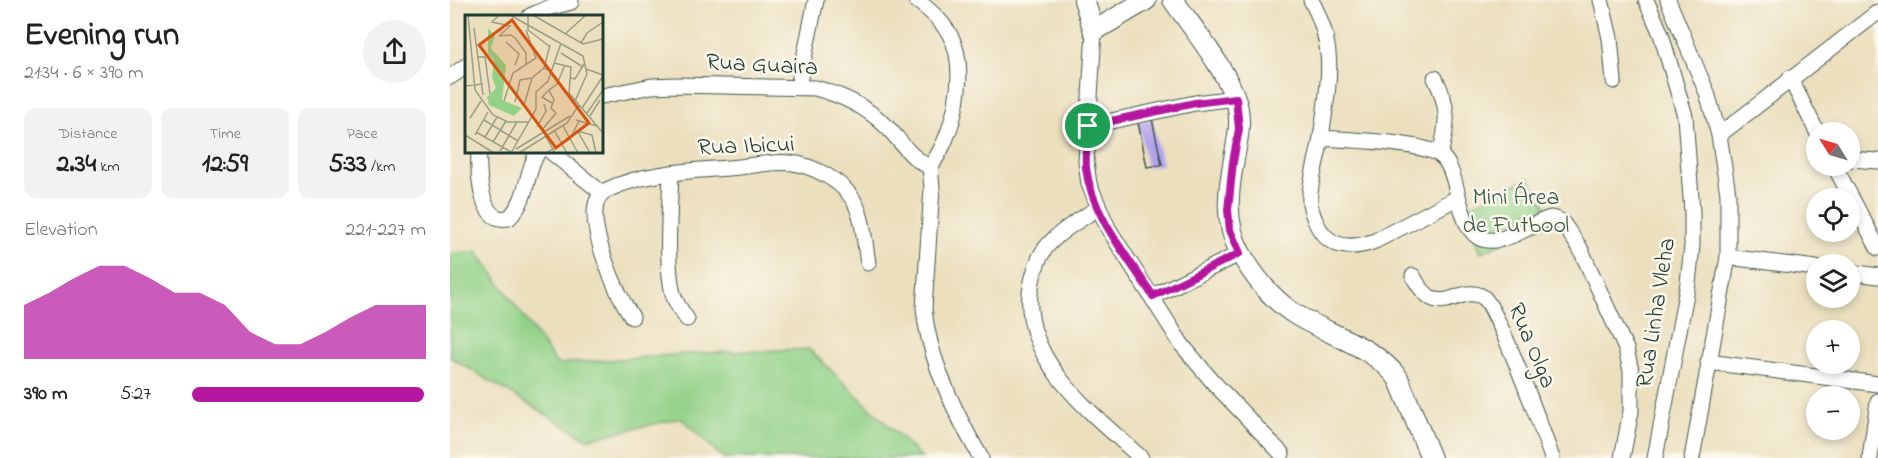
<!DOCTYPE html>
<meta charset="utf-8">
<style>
:root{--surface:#fff;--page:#f2f2f2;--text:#202124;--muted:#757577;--accent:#b5179e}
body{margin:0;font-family:"Indie Flower",sans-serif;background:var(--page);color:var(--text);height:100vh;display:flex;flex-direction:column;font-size:22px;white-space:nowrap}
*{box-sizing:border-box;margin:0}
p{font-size:20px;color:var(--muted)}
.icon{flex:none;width:33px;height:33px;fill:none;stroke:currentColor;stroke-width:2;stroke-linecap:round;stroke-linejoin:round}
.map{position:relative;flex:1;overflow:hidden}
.side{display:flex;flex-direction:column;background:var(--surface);width:450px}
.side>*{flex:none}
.needle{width:39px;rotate:307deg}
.buttons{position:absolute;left:1356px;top:122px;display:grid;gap:12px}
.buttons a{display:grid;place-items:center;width:54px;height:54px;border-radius:50%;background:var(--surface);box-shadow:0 3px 9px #0003;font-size:30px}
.pin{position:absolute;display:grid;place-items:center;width:51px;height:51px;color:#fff;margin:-26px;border:3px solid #fff;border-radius:50%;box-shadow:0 2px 6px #0007}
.round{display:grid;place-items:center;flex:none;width:63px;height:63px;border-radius:32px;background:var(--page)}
.head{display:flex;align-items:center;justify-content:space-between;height:102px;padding:0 24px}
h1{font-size:33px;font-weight:700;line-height:45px}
.stats{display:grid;grid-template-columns:repeat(3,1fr);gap:9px;height:102px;padding:6px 24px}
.stats div{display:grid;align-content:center;border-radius:12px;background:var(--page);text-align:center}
.stats b{font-size:26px;font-weight:700}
.stats small{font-size:16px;font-weight:400}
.stats p{font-size:16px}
.chart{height:168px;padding:12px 24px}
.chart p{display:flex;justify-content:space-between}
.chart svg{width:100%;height:108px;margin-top:6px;fill:var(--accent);opacity:.7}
ul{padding:0 24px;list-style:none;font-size:20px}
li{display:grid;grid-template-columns:96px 72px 1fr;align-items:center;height:45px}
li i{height:15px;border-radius:8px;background:var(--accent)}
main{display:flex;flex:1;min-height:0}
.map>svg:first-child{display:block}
</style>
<main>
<section class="side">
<div class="head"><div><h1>Evening run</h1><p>21:34 · 6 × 390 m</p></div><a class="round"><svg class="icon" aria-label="share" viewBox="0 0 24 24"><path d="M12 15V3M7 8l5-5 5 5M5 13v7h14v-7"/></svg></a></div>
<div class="stats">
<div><p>Distance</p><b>2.34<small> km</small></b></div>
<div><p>Time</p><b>12:59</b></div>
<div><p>Pace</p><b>5:33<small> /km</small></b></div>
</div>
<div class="chart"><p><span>Elevation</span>221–227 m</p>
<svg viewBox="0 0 160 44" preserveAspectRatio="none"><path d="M0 44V22L10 17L20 11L30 6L40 6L50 11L60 17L70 17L80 22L90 33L100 38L110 38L120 33L130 27L140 22L150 22L160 22V44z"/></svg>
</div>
<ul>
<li><b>390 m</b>5:27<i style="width:99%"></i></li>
</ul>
</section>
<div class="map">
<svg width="1428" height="458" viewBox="0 0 1428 458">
<rect width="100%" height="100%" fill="#fbf7ec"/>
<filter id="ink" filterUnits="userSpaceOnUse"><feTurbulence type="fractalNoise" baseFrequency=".0167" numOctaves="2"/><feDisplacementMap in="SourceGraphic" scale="12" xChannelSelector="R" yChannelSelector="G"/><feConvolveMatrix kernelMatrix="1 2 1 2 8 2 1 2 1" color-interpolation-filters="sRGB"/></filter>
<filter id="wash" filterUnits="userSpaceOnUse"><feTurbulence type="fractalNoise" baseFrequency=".008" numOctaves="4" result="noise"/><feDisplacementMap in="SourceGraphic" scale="24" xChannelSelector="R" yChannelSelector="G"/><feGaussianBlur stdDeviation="1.35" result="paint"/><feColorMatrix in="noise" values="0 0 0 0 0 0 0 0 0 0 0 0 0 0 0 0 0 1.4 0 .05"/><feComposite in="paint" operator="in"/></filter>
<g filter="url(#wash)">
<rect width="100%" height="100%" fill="#ebdfbd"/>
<g fill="#92d187" stroke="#58875e" stroke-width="1.5">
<polygon points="1079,178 1105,221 1031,252 1013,209"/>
<polygon points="27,251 107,364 233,354 359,349 472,458 273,458 231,418 137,439 0,357 0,254"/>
</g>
<g id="blocks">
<polygon fill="#b3a2ec" points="702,119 712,165 697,167 688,122"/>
</g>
</g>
<g filter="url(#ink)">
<use href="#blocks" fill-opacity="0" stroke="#3e5549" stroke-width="1.5"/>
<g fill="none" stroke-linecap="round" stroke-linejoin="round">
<g stroke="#3e5549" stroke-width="17">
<g id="minor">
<path d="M466 0C479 9 490 19 499 33 520 69 504 136 480 167"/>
<path d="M861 0C888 49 878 86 871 138"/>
<polyline points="1151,0 1160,38 1164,81"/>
<polyline points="1196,0 1211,34 1235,116 1242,212 1242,246 1238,283 1205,458"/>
<polyline points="1218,0 1257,93 1269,135 1278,194 1278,257 1242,458"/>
<polyline points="80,16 98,8 121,2"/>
<polyline points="644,31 636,162 639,184 658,228 732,345 763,382 832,454"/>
<polyline points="0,77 16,66"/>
<path d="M985 78C1000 108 998 124 990 155"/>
<polyline points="1340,78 1367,132"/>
<polyline points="348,87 366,0"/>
<path d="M152 96 202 86 225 85 365 88C392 95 415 106 435 125 451 140 459 158 480 167"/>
<polyline points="638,126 745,103 786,98"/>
<polyline points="1269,135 1428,12"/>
<path d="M29 152C28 167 29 213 49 218 52 219 56 218 59 218 80 197 74 174 88 152"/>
<polyline points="101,152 152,193"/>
<polyline points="1400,159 1428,161"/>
<polyline points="1384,165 1428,248"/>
<path d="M480 167 482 188 474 308C478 357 506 415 531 458"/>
<path d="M221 173C220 208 215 261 223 294 226 304 231 311 237 319"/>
<path d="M1007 198 925 241C899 251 876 248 865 220 861 211 859 202 860 193 862 175 868 156 871 138 896 140 972 142 990 155 1014 172 1003 246 1045 240 1065 238 1082 223 1101 218L1106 219 1112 222 1130 248 1176 349 1181 371V411L1172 458"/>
<path d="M648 208C630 220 607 232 594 250 586 262 582 279 580 293 574 364 645 415 691 458"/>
<polyline points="1278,257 1366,268"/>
<polyline points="1400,272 1428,276"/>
<path d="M963 276C990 326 1008 282 1033 297 1047 306 1094 435 1102 458"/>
<polyline points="703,296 791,253"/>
<path d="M182 317C167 294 137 228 147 201 149 195 154 191 159 189 198 171 248 171 289 167 308 165 330 160 348 164 366 168 388 180 399 194 414 211 414 241 418 263"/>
<polyline points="1258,362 1428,384"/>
<polyline points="1420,458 1428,401"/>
</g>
</g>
<g stroke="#3e5549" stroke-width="22">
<g id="major">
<polyline points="634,0 644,31 696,0"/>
<path d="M723 0C742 27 783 78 788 109 791 126 787 142 784 159 778 191 774 222 790 252 803 276 824 302 848 316 882 336 923 346 948 378L981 458"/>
</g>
</g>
<use href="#minor" stroke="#fff" stroke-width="15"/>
<use href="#major" stroke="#fff" stroke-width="20"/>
</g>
</g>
<g fill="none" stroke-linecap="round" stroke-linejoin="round" filter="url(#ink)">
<g stroke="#fff" stroke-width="12">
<path id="route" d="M786 98 789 129 783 162 778 210 780 230 790 253 703 296C678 257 642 216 636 168 635 154 637 140 638 126L745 103Z"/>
</g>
<use href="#route" stroke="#b5179e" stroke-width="8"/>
</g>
<g text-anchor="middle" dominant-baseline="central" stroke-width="5" stroke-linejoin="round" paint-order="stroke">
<g font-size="24" fill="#1f3d34" stroke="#fbf7ec">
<text transform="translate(312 66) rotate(3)">Rua Guaira</text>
<text transform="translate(296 147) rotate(-2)">Rua Ibicui</text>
<text transform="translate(1207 313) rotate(-81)">Rua Linha Vleha</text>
<text transform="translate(1081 346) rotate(67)">Rua Olga</text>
</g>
<g font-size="24" fill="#365b45" stroke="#fbf7ec">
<text x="1066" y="198">Mini Área<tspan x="1066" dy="28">de Futbool</tspan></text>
</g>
</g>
<g transform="translate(15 15)">
<rect width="138" height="138" fill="#ebdfbd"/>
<path d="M23 13 30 21 26 33 41 50 37 85 57 93 49 101 24 90 22 82 31 73 27 62 29 45 23 39Z" fill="#92d187"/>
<path fill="none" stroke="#999e86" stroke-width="1.5" d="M3 0 10 75 28 100 43 107H63M45 0 118 41 122 59 110 86M63 0V15L84 31M68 0 118 29 138 24M9 13 18 80M100 19 121 0M34 21 46 20 51 24 61 38V49M34 21 45 11 27 7 34 0M41 27 54 39 50 50M116 28 122 18 138 7M85 30 79 53 86 56M96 38 118 52M13 42H20L25 79M89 48 106 52 104 78 138 118M121 54 138 60M106 63 110 64 119 49M0 71 18 69M84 75 92 69 100 50M39 86 48 58 71 43 61 15M50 87 55 65 67 63M59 90 67 63 79 53M117 93 138 61M122 98 138 75M125 101 135 85M5 103 16 86M19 105 53 126M111 105 132 111M98 111 113 138M72 112 81 96 79 89M77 115 91 98 86 93 89 85 84 75 77 82 87 88M89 115 102 138M112 115 125 138M112 116 127 120 131 138M11 117 46 137M0 120 29 138M10 120 23 97M80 120 90 138M20 122 32 102M28 127 41 106M51 134 105 101M35 136 52 107M46 138 71 94V77L83 66 96 28M54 138 102 108 114 90M81 138 105 124 114 106"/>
<path fill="#d45610" fill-opacity="0.15" stroke="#d45610" stroke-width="3" d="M47 5 124 108 91 133 14 30Z"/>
<rect width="138" height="138" fill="none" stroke="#1f3d34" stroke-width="3"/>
</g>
</svg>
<div class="buttons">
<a><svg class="needle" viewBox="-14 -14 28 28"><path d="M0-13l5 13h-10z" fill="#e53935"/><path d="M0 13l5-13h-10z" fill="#757577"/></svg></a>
<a><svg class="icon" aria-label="locate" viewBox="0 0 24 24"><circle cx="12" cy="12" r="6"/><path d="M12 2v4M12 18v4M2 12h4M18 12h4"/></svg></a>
<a><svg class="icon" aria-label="layers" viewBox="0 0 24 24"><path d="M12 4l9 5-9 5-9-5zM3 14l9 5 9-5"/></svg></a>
<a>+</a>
<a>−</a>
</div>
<div class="pin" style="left:638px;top:126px;background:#1e9e55"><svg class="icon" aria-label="arrive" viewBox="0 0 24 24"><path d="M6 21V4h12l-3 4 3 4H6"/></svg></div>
</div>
</main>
